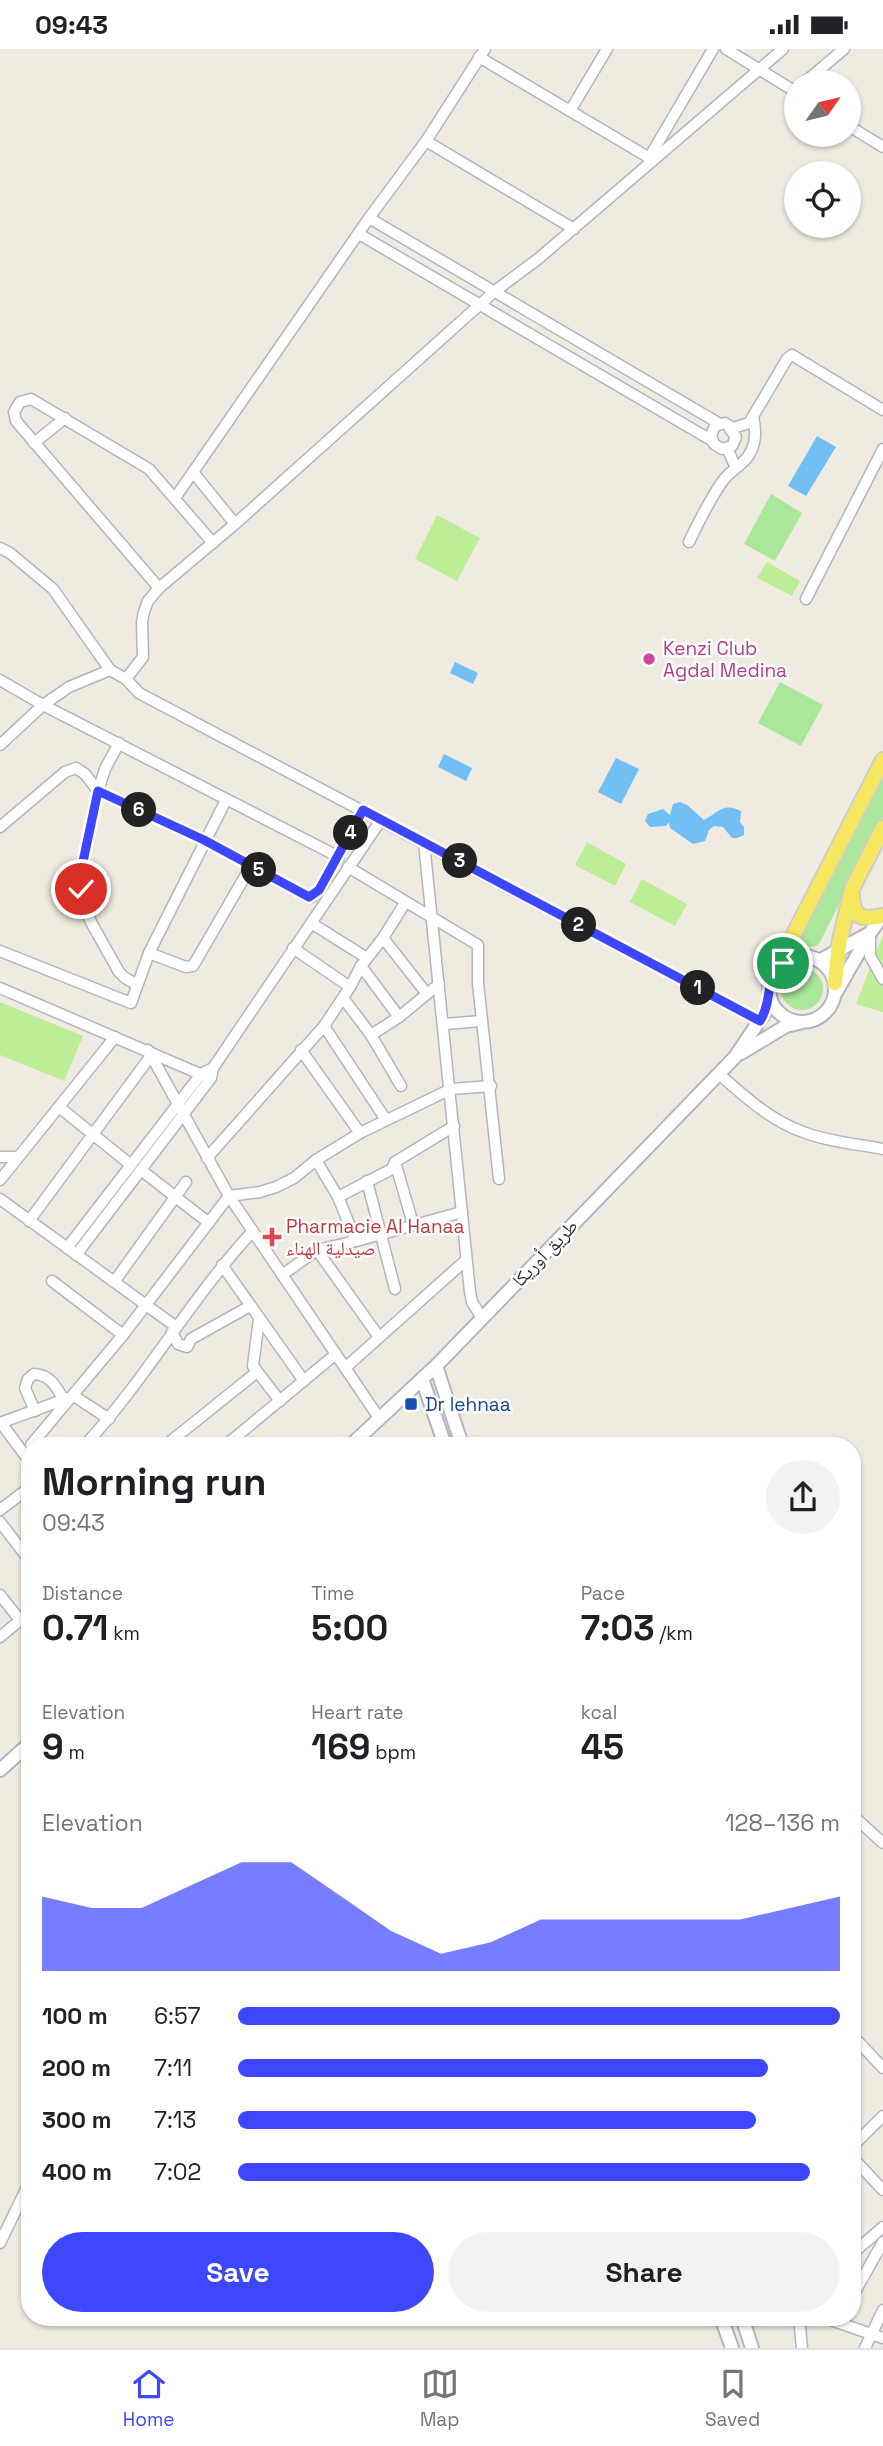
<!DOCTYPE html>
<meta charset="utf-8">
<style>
:root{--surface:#fff;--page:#f2f2f2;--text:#202124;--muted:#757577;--line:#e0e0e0;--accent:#3d47ff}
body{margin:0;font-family:"Space Grotesk","Noto Naskh Arabic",sans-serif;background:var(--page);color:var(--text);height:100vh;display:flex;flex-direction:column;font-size:26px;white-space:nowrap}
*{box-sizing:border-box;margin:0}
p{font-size:23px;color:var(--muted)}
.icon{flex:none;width:38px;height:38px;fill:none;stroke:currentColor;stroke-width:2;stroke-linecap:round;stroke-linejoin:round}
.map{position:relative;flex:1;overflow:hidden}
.sheet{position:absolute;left:21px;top:1388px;width:840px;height:889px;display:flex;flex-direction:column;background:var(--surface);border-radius:28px;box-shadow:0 2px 5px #0004}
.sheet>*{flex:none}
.needle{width:46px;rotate:56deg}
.tools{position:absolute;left:784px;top:21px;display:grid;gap:14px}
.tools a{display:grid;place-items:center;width:77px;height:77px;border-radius:50%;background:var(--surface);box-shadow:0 2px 5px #0004;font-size:35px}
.pin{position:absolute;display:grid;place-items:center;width:60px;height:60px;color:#fff;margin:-30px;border:4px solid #fff;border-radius:50%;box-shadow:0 2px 7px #0007}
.km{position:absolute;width:35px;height:35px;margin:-18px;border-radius:50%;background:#222;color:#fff;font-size:19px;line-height:35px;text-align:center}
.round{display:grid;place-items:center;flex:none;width:74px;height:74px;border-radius:37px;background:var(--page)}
.head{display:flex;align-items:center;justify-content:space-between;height:119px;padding:0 21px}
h1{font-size:38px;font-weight:600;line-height:52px}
.metrics{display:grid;grid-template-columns:repeat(3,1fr);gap:10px;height:119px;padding:7px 21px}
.metrics div{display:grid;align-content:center}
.metrics b{font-size:35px;font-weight:600}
.metrics small{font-size:19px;font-weight:400}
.metrics p{font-size:19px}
.chart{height:196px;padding:14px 21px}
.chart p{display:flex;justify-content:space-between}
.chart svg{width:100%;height:126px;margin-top:7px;fill:var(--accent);opacity:.7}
.action{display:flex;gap:14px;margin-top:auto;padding:14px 21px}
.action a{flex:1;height:80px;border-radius:42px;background:var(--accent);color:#fff;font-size:28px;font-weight:600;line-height:80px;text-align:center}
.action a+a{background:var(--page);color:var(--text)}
ul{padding:0 21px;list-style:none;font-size:23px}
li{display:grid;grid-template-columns:112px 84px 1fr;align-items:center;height:52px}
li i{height:18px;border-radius:9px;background:var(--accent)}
.status{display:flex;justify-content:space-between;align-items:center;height:49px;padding:0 35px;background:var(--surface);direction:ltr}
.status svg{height:19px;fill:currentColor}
.menu{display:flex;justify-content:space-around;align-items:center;height:98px;border-top:2px solid var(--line);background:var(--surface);font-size:19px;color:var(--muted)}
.menu a{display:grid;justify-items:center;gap:4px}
.menu .selected{color:var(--accent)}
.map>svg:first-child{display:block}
</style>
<div class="status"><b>09:43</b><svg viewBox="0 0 49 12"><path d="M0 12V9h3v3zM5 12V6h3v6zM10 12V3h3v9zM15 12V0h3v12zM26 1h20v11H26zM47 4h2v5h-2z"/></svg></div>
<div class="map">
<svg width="883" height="2299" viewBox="0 0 883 2299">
<rect width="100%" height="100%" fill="#efebe0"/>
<g fill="#abe79b">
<polygon points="771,445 802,464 775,512 744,495"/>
<polygon points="780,633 823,656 801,697 758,674"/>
<polygon points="883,725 883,768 818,897 807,898 802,893 802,888"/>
<circle cx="802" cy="940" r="21"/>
</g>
<g fill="#bdee97">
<polygon points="437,466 480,489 457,532 415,510"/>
<polygon points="767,513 800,532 792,547 757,529"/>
<polygon points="587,793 626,815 615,837 575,816"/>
<polygon points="642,830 687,855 675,877 630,853"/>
<polygon points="883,886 883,963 856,955"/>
<polygon points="0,953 83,987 64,1032 0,1006"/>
</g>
<g fill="#71bff4">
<polygon points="817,387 836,398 806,447 788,437"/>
<polygon points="455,613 478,624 473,635 450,624"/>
<polygon points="444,705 472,719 466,732 438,718"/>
<polygon points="616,709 639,720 621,755 598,743"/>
<path d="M680 753 687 756 704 771C719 763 723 753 741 762L740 773 744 778V786L737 789H732L723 778 714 777 709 781 705 792 693 795 670 779 669 773 666 777 650 778 645 772 648 765 663 760 670 766 673 755Z"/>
</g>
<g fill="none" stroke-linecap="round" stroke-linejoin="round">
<g stroke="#b4b4c1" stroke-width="13">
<g id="street">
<polyline points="726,0 796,43"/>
<polyline points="479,8 653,111"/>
<polyline points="805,33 844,0"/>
<polyline points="570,62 607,0"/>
<polyline points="849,77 883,98"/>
<polyline points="426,92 574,180"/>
<polyline points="649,109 713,0"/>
<polyline points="369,169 720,375"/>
<polyline points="359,185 711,391"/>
<polygon points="725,374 733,379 730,380 736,388 732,397 722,400 714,395 711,386 715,377"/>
<polyline points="730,380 749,374 787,310 792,306 883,361"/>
<polyline points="34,394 65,369"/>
<polyline points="727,399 736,419"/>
<polyline points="193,423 235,475"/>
<polyline points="175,449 369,169 426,92 485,0"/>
<path d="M689 493C699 472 709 452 722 433 728 424 735 421 742 414 756 402 757 384 753 368"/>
<polyline points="0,499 10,504 53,540 110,621"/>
<polyline points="159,539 16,372 14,363 20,353 31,350 149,420 213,494"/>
<polyline points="806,550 883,400"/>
<polyline points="126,630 143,608 142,573 144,563 148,552 159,539 235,475 495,242 538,210 783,0"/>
<polyline points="0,631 43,656 69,638 110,621 126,630 139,644 760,972"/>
<polyline points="119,694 105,720 98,742 204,791 306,847 312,848 319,841 363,761"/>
<polyline points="0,696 43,656 339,808"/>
<polyline points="0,778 65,723 76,719 85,725 98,742 81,822 81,840 83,856 92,875 119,923 125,929 136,935"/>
<polyline points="424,794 470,1243 472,1253 482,1269"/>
<polyline points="348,818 478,896 478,934 499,1130"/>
<polyline points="311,874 367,909"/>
<polyline points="870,884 870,907 883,930"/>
<polyline points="383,889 427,945"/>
<polyline points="293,899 350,938"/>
<polyline points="0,902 131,954 149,904 226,751"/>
<polyline points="149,904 186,918 193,917 251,817"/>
<polyline points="361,917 399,968"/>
<polyline points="0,939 207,1028"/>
<polyline points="343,949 371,986 399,968 439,935"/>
<polyline points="444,975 482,972"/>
<polyline points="324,977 386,1071"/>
<polyline points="371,986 401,1037"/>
<polyline points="148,1001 229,1147 379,1369"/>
<polyline points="301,1001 360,1084"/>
<path d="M719 1025C745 1048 770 1071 803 1083 829 1093 857 1095 883 1100"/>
<polyline points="59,1058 131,1116"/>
<polyline points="0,1108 18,1108"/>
<polyline points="207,1109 324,977 350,938 361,917 383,889 405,854"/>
<polyline points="316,1111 338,1148 356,1192"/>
<polyline points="395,1113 413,1175"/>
<polyline points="141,1121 209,1174"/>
<polyline points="0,1131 115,988"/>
<polyline points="367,1132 395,1240"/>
<polyline points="338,1148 392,1120 395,1113 454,1077"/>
<polyline points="0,1150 175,1277"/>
<polyline points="29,1172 150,1008"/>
<polyline points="67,1199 201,1025 213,1019"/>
<polyline points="317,1201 379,1288"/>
<polyline points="76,1206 211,1029 213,1019 381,771"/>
<polyline points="222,1216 304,1332"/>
<polyline points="282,1226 317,1201 356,1192 462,1163"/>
<polyline points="52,1232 123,1286"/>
<polyline points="114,1233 186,1133"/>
<polyline points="259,1270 253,1317 280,1352"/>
<polyline points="172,1283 178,1295 187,1298 191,1290 250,1257"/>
<polyline points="345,1319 466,1211"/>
<path d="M35 1362 25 1339 28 1330 34 1325C51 1326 56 1338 64 1351"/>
<polyline points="0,1374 74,1347 109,1370"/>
<polyline points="1,1374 30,1413"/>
<polyline points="31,1396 123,1286 229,1147 260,1143 276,1138 294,1129 316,1111 360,1084 451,1040 491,1037"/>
<path d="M85 1396C147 1329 190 1250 253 1182"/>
<polyline points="166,1396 257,1323"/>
<polyline points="226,1396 336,1305"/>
<polyline points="0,1461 30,1438"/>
<polyline points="0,1473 30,1512"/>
<polyline points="0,1546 20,1571"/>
<polyline points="0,1588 30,1563"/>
<polyline points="852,1766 883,1794"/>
<polyline points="852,1986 883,2019"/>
<polyline points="852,2098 883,2067"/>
<polyline points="852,2108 883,2141"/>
<polyline points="0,2194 30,2132"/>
<polyline points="852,2205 883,2178"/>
<polyline points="852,2248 883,2193"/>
<polyline points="799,2268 802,2299"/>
<polyline points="822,2268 883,2289"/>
<polyline points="865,2299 883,2261"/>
</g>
</g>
<g stroke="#b4b4c1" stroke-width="16">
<g id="secondary">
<circle cx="802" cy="940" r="33"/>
<polyline points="819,912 870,884"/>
<polyline points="835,945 870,884 883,866"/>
<polyline points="741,1004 786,977 799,974"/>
<polyline points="436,1317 462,1396"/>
<polyline points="422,1330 445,1396"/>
<polyline points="351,1396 436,1317 735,1008 766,962 770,948"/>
<polyline points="0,1721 30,1694"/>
<polyline points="721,2268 732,2299"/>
<polyline points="742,2268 752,2299"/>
</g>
</g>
<g stroke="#cdcdcd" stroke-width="18">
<g id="primary">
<path d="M852 845C853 868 861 872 882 867"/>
<polyline points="776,920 883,711"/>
<polyline points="835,934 839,895 852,840 883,779"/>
</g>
</g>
<use href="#street" stroke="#fff" stroke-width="10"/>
<use href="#secondary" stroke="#fff" stroke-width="12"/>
<use href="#primary" stroke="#f6e85e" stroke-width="14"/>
</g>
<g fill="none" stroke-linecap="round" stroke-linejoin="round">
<g stroke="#fff" stroke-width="14">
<path id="route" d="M81 840V822L98 742 204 791 309 848 319 841 363 761 760 972C774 949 763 931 783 914"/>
</g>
<use href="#route" stroke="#3d47ff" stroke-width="9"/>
</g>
<circle fill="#d1479c" stroke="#fff" stroke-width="2.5" cx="649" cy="610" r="7"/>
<path fill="#e0444e" stroke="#fff" stroke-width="2.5" d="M268.5 1177.5h7v7h7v7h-7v7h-7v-7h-7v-7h7z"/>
<rect fill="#1a4fb4" stroke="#fff" stroke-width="2.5" x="404" y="1348" width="14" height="14" rx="3.5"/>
<g text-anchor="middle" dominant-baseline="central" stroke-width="5" stroke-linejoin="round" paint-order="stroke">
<g font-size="19" fill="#b23c85" stroke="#fff" text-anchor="start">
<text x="663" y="599">Kenzi Club<tspan x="663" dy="22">Agdal Medina</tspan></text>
</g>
<g font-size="19" fill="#be3a42" stroke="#fff" text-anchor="start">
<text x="286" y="1177">Pharmacie Al Hanaa<tspan x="286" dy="22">صيدلية الهناء</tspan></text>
</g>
<g font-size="19" fill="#2e2e2e" stroke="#fff">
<text transform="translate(545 1204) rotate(-46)">طريق أوريكا</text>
</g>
<g font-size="19" fill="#164399" stroke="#fff" text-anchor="start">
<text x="425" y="1355">Dr lehnaa</text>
</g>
</g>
</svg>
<div class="tools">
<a><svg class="needle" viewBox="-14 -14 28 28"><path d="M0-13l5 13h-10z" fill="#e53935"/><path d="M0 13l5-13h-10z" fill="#757577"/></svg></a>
<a><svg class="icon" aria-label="locate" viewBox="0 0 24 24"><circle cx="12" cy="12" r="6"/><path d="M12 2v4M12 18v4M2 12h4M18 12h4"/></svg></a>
</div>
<div class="pin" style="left:783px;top:914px;background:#1e9e55"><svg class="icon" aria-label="arrive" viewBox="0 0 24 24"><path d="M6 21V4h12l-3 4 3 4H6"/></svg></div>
<div class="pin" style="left:81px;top:840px;background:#d93025"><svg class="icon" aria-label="check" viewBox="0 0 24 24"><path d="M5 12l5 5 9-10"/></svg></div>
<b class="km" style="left:698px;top:939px">1</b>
<b class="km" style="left:579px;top:876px">2</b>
<b class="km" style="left:460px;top:812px">3</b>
<b class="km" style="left:351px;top:784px">4</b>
<b class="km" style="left:259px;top:821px">5</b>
<b class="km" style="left:139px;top:761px">6</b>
<section class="sheet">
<div class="head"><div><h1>Morning run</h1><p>09:43</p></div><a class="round"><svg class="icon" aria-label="share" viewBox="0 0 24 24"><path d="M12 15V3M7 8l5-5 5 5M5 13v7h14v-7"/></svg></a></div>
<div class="metrics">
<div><p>Distance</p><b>0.71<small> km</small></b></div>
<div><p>Time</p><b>5:00</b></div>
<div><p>Pace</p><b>7:03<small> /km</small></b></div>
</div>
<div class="metrics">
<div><p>Elevation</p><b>9<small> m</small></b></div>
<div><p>Heart rate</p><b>169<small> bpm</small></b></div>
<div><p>kcal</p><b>45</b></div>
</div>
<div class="chart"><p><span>Elevation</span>128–136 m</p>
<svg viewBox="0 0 160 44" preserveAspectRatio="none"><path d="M0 44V18L10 22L20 22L30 14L40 6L50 6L60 18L70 30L80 38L90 34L100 26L110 26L120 26L130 26L140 26L150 22L160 18V44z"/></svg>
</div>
<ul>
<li><b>100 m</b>6:57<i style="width:100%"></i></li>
<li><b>200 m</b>7:11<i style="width:88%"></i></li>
<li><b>300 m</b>7:13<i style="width:86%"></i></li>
<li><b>400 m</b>7:02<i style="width:95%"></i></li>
</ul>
<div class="action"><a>Save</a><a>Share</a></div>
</section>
</div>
<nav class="menu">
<a class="selected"><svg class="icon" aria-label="home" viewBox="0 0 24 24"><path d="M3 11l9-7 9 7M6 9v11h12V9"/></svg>Home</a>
<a><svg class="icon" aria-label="map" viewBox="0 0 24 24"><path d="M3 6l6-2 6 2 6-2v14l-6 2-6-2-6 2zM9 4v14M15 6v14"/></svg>Map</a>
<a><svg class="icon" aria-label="saved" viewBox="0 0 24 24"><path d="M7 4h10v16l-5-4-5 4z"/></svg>Saved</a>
</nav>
